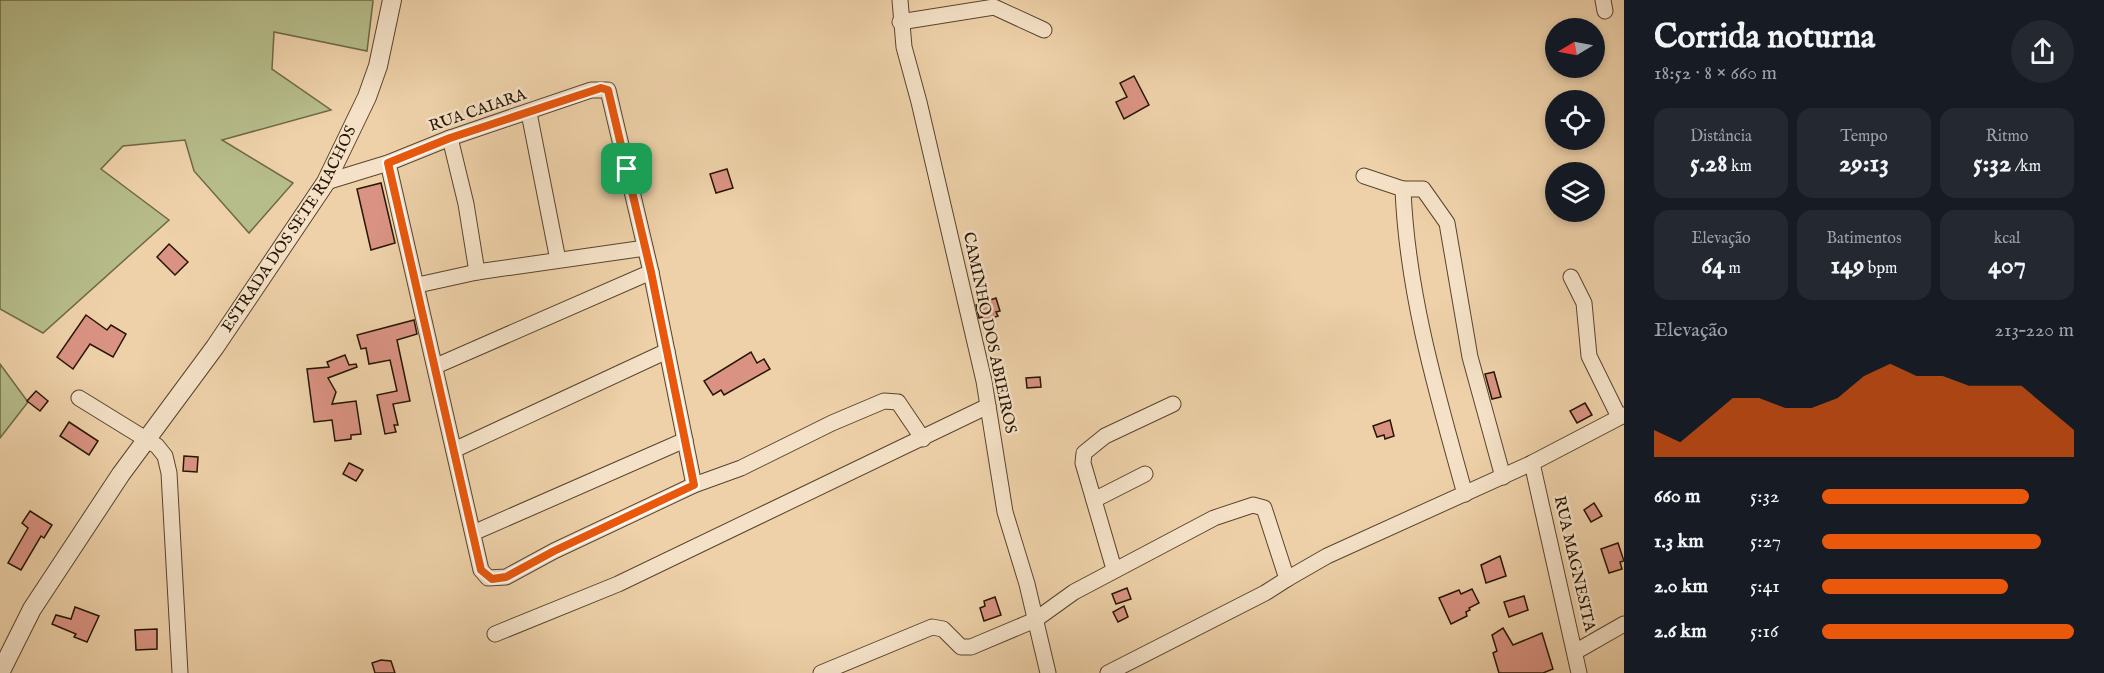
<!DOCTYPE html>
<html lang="pt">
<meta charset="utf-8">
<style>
:root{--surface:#171b24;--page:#242831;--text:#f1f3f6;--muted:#9ea1a6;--accent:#ea580c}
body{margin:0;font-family:"IM FELL English",serif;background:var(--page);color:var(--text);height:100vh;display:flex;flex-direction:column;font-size:22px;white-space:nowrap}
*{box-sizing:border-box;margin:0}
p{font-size:20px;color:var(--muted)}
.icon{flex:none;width:33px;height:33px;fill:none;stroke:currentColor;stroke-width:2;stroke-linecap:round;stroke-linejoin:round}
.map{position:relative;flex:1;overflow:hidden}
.panel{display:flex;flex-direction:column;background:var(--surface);width:480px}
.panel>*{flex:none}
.needle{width:39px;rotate:260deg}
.tools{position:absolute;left:1545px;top:18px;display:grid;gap:12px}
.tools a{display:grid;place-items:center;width:60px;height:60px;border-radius:50%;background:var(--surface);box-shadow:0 3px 9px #0003;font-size:30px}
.pin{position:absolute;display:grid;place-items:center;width:51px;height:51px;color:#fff;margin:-26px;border-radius:12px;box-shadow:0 3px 9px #0006}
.round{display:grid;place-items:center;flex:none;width:63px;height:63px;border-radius:32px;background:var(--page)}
.headline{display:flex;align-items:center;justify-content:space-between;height:102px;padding:0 30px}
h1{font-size:33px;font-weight:700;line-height:45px}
.stats{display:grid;grid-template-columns:repeat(3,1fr);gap:9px;height:102px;padding:6px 30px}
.stats div{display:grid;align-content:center;border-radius:15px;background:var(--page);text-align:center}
.stats b{font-size:26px;font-weight:700}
.stats small{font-size:16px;font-weight:400}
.stats p{font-size:16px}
.chart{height:168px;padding:12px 30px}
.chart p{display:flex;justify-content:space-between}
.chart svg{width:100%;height:108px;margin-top:6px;fill:var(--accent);opacity:.7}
ul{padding:0 30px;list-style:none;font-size:20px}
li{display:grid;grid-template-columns:96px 72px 1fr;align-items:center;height:45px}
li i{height:15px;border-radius:8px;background:var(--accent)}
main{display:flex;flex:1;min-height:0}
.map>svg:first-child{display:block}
</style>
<main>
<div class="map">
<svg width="1624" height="673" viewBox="0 0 1624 673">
<rect width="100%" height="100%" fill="#eed1a9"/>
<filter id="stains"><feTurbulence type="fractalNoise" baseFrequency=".00333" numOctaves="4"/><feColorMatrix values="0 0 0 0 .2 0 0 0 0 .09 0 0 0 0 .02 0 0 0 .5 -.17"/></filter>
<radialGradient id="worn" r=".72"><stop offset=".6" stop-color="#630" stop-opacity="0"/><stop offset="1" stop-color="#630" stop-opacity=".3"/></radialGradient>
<g fill="#b6bc8a" stroke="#6e6946" stroke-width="1.5">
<polygon points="0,0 372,0 373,1 367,51 274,32 272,69 331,110 222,140 293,183 249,233 194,171 185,140 123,146 101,169 169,220 43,333 0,309"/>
<polygon points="0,364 28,402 0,438"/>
</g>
<g fill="#da9383" stroke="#261603" stroke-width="1.5">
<polygon points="1134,76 1149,105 1124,119 1116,102 1127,97 1120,83"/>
<polygon points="727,169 733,188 716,193 710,174"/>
<polygon points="381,183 395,243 371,250 357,189"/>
<polygon points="169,244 188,262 175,275 157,257"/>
<polygon points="996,298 1000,311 996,312 998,316 983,321 982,317 979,318 976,305"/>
<polygon points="86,315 107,330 111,325 126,334 113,357 90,344 73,369 57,357"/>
<polygon points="414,320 417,334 397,340 410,401 393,404 398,425 394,425 396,432 385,434 377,395 397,391 390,360 369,364 366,348 361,349 357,335"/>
<polygon points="751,352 757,363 764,359 770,369 724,395 721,390 713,395 704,381"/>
<polygon points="345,355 349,365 356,364 357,367 328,378 336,392 332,404 356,401 361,434 351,435 351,439 335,441 332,420 314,422 307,369 329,367 327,362"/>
<polygon points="1494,372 1501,397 1492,399 1485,374"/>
<polygon points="1040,377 1041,387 1027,388 1026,378"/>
<polygon points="36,391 48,401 40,411 27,401"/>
<polygon points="1585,403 1592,415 1577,423 1570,411"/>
<polygon points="1390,420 1394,436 1385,439 1384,435 1377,437 1373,426"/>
<polygon points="69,422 98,441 89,455 60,436"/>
<polygon points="184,456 198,457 197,472 183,471"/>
<polygon points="349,463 363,470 356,481 343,474"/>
<polygon points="1594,503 1602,516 1591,522 1584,510"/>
<polygon points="30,511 52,525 44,538 41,536 21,570 8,563 28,528 22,523"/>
<polygon points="1618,543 1624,561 1620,562 1622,569 1609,573 1601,549"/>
<polygon points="1500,556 1506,576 1486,583 1481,565"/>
<polygon points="1127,588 1131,599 1116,604 1112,594"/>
<polygon points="1472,589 1479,603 1469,608 1470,610 1466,612 1467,616 1451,624 1439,598 1459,590 1461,594"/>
<polygon points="1524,596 1528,610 1509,617 1504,602"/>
<polygon points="995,597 1001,615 984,621 980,608 985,606 984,601"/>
<polygon points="1124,606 1128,617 1118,622 1113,612"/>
<polygon points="75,607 99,616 87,642 74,637 76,634 52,624 56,615 71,619"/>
<polygon points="1503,628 1513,645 1542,633 1553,669 1543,673 1499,673 1493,653 1497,651 1492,635"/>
<polygon points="157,629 157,649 136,650 135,630"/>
<polygon points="381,660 391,661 395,673 375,673 372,663"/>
</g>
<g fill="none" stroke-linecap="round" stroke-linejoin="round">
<g stroke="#58452c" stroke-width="17">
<g id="minor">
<polyline points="900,0 904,47 919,102 984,381 1005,512 1027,584 1048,673"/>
<polyline points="1603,0 1605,11"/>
<polyline points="900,22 994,7 1044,30"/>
<polyline points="529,113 558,260"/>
<polyline points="450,138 466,204 477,272"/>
<polyline points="388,163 481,570 488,578 506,577 554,551 694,485 741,468 832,423 884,401 898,402 923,439"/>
<polyline points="1364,176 1403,189 1423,189 1447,223 1470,357 1503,477"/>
<polyline points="326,182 388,163 450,138 591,90 608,90 651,272 694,485"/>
<path d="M1403 189C1407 293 1437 394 1465 494"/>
<polyline points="1571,277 1584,303 1589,356 1619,417"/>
<polyline points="418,285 477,272 645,248"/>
<polyline points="436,366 651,272"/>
<polyline points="79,398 157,446 165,456 169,473 180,673"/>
<polyline points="454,450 667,351"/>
<polyline points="1532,463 1579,673"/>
<polyline points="1094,500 1145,474"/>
<polyline points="473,533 685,440"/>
<polyline points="1114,569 1083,463 1084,453 1105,436 1173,404"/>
<polyline points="1287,579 1327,556 1532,463 1624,415"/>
<polyline points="495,634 618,584 988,406"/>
<polyline points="1575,652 1624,624"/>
<polyline points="821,673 932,627 943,629 961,647 971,647 1035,620 1074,592 1214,518 1253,505 1264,508 1287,579 1265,593 1108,673"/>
</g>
</g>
<g stroke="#58452c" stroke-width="20">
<g id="tertiary">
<path id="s1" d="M0 673 32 609 121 474 215 347 326 182 367 97 378 66 392 0"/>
</g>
</g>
<use href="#minor" stroke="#f4e1c7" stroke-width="15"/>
<use href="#tertiary" stroke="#f4e1c7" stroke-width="18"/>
</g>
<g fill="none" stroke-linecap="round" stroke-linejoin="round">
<g stroke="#fff" stroke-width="12">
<polygon id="route" points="601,88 608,90 651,272 694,485 554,551 506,577 492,579 481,570 388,163 450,138"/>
</g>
<use href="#route" stroke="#ea580c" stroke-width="8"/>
</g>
<g text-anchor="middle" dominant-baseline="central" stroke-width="5" stroke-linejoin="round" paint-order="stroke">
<g font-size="16" fill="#261603" stroke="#f4e1c7">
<text transform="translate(478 111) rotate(-19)">RUA CAIARA</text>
<text stroke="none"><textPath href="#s1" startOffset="531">ESTRADA DOS SETE RIACHOS</textPath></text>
<text transform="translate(989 333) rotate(78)">CAMINHO DOS ABIEIROS</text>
<text transform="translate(1574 564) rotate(77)">RUA MAGNESITA</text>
</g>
</g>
<rect width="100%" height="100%" filter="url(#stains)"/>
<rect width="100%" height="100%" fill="url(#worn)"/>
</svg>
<div class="tools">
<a><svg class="needle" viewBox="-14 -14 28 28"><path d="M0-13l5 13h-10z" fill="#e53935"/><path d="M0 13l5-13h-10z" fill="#9ea1a6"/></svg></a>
<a><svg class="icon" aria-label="locate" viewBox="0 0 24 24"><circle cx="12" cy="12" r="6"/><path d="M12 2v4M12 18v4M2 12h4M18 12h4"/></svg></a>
<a><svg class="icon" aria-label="layers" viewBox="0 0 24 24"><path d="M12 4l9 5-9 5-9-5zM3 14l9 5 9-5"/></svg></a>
</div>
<div class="pin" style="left:627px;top:169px;background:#1e9e55"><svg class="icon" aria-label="arrive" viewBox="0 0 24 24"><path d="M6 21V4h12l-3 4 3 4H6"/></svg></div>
</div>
<section class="panel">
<div class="headline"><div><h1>Corrida noturna</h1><p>18:52 · 8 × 660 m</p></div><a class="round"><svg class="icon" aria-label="share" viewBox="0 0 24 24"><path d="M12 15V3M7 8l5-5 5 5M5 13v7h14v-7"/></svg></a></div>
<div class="stats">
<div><p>Distância</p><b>5.28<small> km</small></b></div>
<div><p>Tempo</p><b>29:13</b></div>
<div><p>Ritmo</p><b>5:32<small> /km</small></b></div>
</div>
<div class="stats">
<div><p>Elevação</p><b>64<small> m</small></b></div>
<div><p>Batimentos</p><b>149<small> bpm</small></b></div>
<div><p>kcal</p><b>407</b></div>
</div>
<div class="chart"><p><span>Elevação</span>213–220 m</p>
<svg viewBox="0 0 160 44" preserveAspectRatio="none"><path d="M0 44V33L10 38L20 29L30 20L40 20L50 24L60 24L70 20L80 11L90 6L100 11L110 11L120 15L130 15L140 15L150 24L160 33V44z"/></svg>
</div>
<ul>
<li><b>660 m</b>5:32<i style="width:82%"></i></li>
<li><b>1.3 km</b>5:27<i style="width:87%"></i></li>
<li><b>2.0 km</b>5:41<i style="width:74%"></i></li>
<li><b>2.6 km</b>5:16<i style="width:100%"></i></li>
</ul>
</section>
</main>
